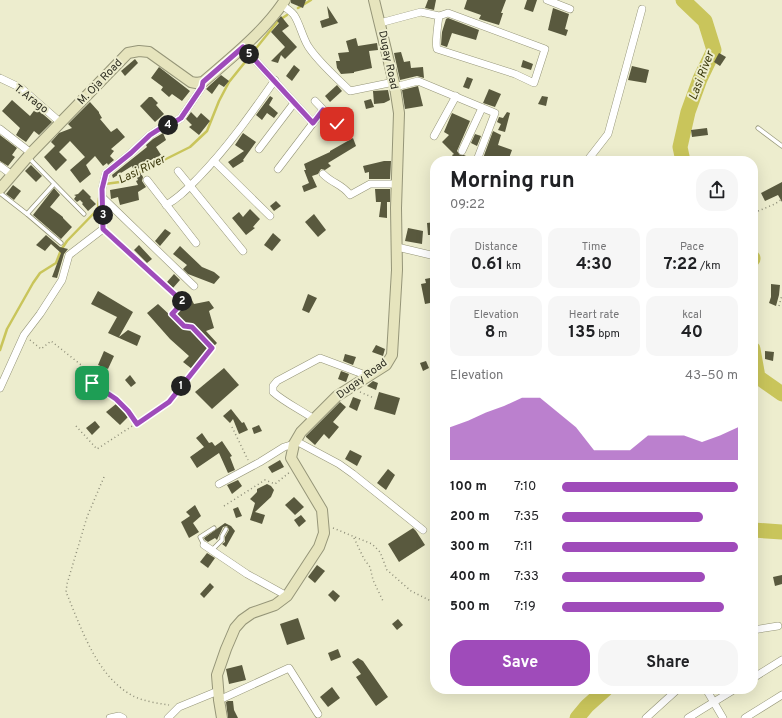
<!DOCTYPE html>
<meta charset="utf-8">
<style>
:root{--surface:#fff;--page:#f6f6f6;--text:#202124;--muted:#757577;--accent:#9f4bba}
body{margin:0;font-family:Overpass,sans-serif;background:var(--page);color:var(--text);height:100vh;display:flex;flex-direction:column;font-size:15px;white-space:nowrap}
*{box-sizing:border-box;margin:0}
p{font-size:13px;color:var(--muted)}
.icon{flex:none;width:22px;height:22px;fill:none;stroke:currentColor;stroke-width:2;stroke-linecap:round;stroke-linejoin:round}
.map{position:relative;flex:1;overflow:hidden}
.side{position:absolute;left:430px;top:156px;width:328px;height:538px;display:flex;flex-direction:column;background:var(--surface);border-radius:16px;box-shadow:0 4px 16px #0002}
.side>*{flex:none}
.pin{position:absolute;display:grid;place-items:center;width:34px;height:34px;color:#fff;margin:-17px;border-radius:8px;box-shadow:0 2px 6px #0006}
.km{position:absolute;width:20px;height:20px;margin:-10px;border-radius:50%;background:#222;color:#fff;font-size:11px;line-height:20px;text-align:center}
.round{display:grid;place-items:center;flex:none;width:42px;height:42px;border-radius:16px;background:var(--page)}
.summary{display:flex;align-items:center;justify-content:space-between;height:68px;padding:0 20px}
h1{font-size:22px;font-weight:700;line-height:30px}
.figures{display:grid;grid-template-columns:repeat(3,1fr);gap:6px;height:68px;padding:4px 20px}
.figures div{display:grid;align-content:center;border-radius:10px;background:var(--page);text-align:center}
.figures b{font-size:17px;font-weight:700}
.figures small{font-size:11px;font-weight:400}
.figures p{font-size:11px}
.chart{height:112px;padding:8px 20px}
.chart p{display:flex;justify-content:space-between}
.chart svg{width:100%;height:72px;margin-top:4px;fill:var(--accent);opacity:.7}
.button{display:flex;gap:8px;margin-top:auto;padding:8px 20px}
.button a{flex:1;height:46px;border-radius:16px;background:var(--accent);color:#fff;font-size:16px;font-weight:700;line-height:46px;text-align:center}
.button a+a{background:var(--page);color:var(--text)}
ul{padding:0 20px;list-style:none;font-size:13px}
li{display:grid;grid-template-columns:64px 48px 1fr;align-items:center;height:30px}
li i{height:10px;border-radius:5px;background:var(--accent)}
.map>svg:first-child{display:block}
</style>
<div class="map">
<svg width="782" height="718" viewBox="0 0 782 718">
<rect width="100%" height="100%" fill="#ededce"/>
<g fill="none" stroke-linecap="round" stroke-linejoin="round">
<g stroke="#c9c55b" stroke-width="2.5">
<polyline points="298,8 311,0"/>
<polyline points="105,184 120,182 190,147 207,131 219,101 229,82 278,21 287,15"/>
<polyline points="0,350 7,329 33,283 40,273 56,263 61,250 67,241 98,209 99,198"/>
</g>
<g stroke="#c9c55b" stroke-width="15">
<polyline points="683,161 680,147 688,112 700,79 714,50 705,21 683,0"/>
<polyline points="753,258 753,259"/>
<polyline points="753,349 758,377 782,394"/>
<polyline points="753,530 782,532"/>
<polyline points="577,718 587,706 606,689"/>
</g>
</g>
<g fill="#59593e">
<polygon points="291,0 306,0 303,8 291,3"/>
<polygon points="428,0 436,0 434,10 425,8"/>
<polygon points="467,0 506,0 501,13 503,13 499,25 479,19 481,15 464,9"/>
<polygon points="527,0 537,0 533,12 524,9"/>
<polygon points="327,6 338,23 322,28 320,21 329,18"/>
<polygon points="553,8 569,14 565,29 568,30 566,36 548,30"/>
<polygon points="281,16 289,26 282,31 297,47 285,59 281,55 278,63 271,61 285,47 271,32 279,23 277,21"/>
<polygon points="448,18 479,30 476,40 452,33 447,47 441,45 442,32 446,19"/>
<polygon points="356,38 358,46 377,43 378,50 369,51 372,68 354,72 354,73 341,74 337,68 336,61 340,61 338,53 349,52 346,41"/>
<polygon points="401,52 404,62 410,61 411,68 423,67 424,78 417,76 400,80 394,53"/>
<polygon points="719,53 726,57 720,66 714,62"/>
<polygon points="135,59 138,63 125,76 121,71"/>
<polygon points="523,60 533,64 531,70 521,67"/>
<polygon points="294,65 300,70 292,81 286,76"/>
<polygon points="632,66 649,70 646,83 628,80"/>
<polygon points="159,67 190,91 182,101 172,94 169,97 161,90 163,87 151,78"/>
<polygon points="221,75 229,81 224,87 219,84 212,94 206,89 209,86"/>
<polygon points="467,77 473,79 469,89 463,87"/>
<polygon points="337,85 342,91 330,102 325,96"/>
<polygon points="418,86 423,106 405,109 402,90"/>
<polygon points="489,89 501,94 495,107 483,103"/>
<polygon points="388,90 390,100 384,103 374,104 373,91"/>
<polygon points="270,96 273,98 269,105 278,113 274,118 267,113 262,120 256,115"/>
<polygon points="542,96 548,97 546,106 538,104"/>
<polygon points="149,97 152,97 158,103 156,105 164,114 155,122 140,106"/>
<polygon points="371,99 374,107 366,109 364,101"/>
<polygon points="12,100 30,116 36,108 52,122 39,135 34,131 26,142 23,140 16,135 20,128 2,111"/>
<polygon points="90,102 99,112 99,113 102,118 100,119 111,132 117,128 125,137 111,149 114,151 110,156 114,160 108,165 107,163 103,166 95,156 86,165 91,174 80,183 70,170 85,157 70,141 59,152 67,160 56,171 44,157 55,146 51,142 59,133 72,128 68,124"/>
<polygon points="191,112 197,118 201,113 210,121 199,135 189,127 192,125 186,119"/>
<polygon points="507,112 510,113 505,132 498,130 501,124 497,122 499,117 503,118"/>
<polygon points="452,113 470,121 457,151 460,155 464,155 472,159 472,161 456,161 452,155 454,154 442,142 449,135 444,132"/>
<polygon points="707,128 708,135 692,137 691,130"/>
<polygon points="493,131 501,135 498,145 512,150 508,161 494,156 493,161 482,161"/>
<polygon points="163,133 166,140 156,147 161,155 155,159 154,158 138,169 143,177 142,181 146,187 138,192 139,200 120,205 118,197 111,199 110,190 138,185 136,181 138,180 132,166 113,178 112,175 147,147 146,145 153,139"/>
<polygon points="243,133 256,142 243,160 244,161 233,168 228,162 244,151 235,145"/>
<polygon points="475,134 481,136 477,146 471,143"/>
<polygon points="0,135 17,148 12,155 15,157 8,166 0,161"/>
<polygon points="353,138 356,146 328,163 331,166 325,170 321,169 318,174 312,176 317,187 304,192 302,186 309,183 304,170 306,170 304,164 330,152 330,151"/>
<polygon points="384,161 391,161 390,179 369,179 369,172 365,173 363,166"/>
<polygon points="31,165 42,176 36,182 25,171"/>
<polygon points="782,182 782,202 778,195 765,201 761,193"/>
<polygon points="13,185 21,191 14,200 6,194"/>
<polygon points="54,188 60,195 50,207 63,217 63,218 72,227 61,239 33,215"/>
<polygon points="83,189 91,197 90,198 96,204 88,211 82,204 83,203 80,200 77,202 74,199 76,196 74,195 78,194"/>
<polygon points="375,189 390,189 390,202 387,202 387,218 379,217 381,202 376,202"/>
<polygon points="276,201 281,206 274,211 270,206"/>
<polygon points="250,209 260,219 253,227 255,228 246,235 232,218 239,212 243,217"/>
<polygon points="314,214 326,230 318,237 305,222"/>
<polygon points="435,222 435,235 428,235 427,223"/>
<polygon points="408,228 423,231 422,244 405,241"/>
<polygon points="165,229 171,233 160,246 155,241"/>
<polygon points="273,233 281,240 272,251 264,245"/>
<polygon points="46,235 60,247 68,249 64,254 57,278 52,277 61,253 51,244 45,251 36,245"/>
<polygon points="139,245 152,259 147,263 134,250"/>
<polygon points="180,246 202,267 214,272 220,277 214,284 188,274 183,269 187,265 173,254"/>
<polygon points="174,274 180,280 173,288 167,282"/>
<polygon points="435,277 435,302 425,304 421,284 426,283 425,279"/>
<polygon points="771,284 780,285 779,295 776,306 769,303 771,297"/>
<polygon points="98,291 133,312 119,337 128,330 141,336 137,346 108,333 117,317 91,304"/>
<polygon points="308,294 317,298 309,313 302,310"/>
<polygon points="191,298 194,304 209,301 214,308 209,311 214,328 206,331 217,343 212,348 210,347 192,369 183,362 189,356 170,339 147,313 158,304 172,317"/>
<polygon points="376,345 385,349 383,356 372,352"/>
<polygon points="104,351 114,356 108,369 98,365"/>
<polygon points="765,351 774,352 773,361 765,359"/>
<polygon points="345,354 356,357 353,365 343,361"/>
<polygon points="426,361 429,368 423,371 420,363"/>
<polygon points="224,368 239,385 212,409 195,392"/>
<polygon points="341,371 349,374 346,382 338,379"/>
<polygon points="130,375 136,383 131,387 125,380"/>
<polygon points="373,381 378,383 376,390 367,386"/>
<polygon points="379,392 400,398 395,415 374,409"/>
<polygon points="353,397 361,400 357,411 349,407"/>
<polygon points="340,402 346,407 333,422 339,427 329,439 324,434 315,445 306,437 306,436"/>
<polygon points="116,404 128,417 120,425 106,412"/>
<polygon points="231,409 242,423 244,422 248,430 239,434 233,419 230,423 223,416"/>
<polygon points="95,421 100,427 92,435 86,428"/>
<polygon points="259,425 262,431 254,434 252,428"/>
<polygon points="202,433 209,443 212,442 215,446 222,441 232,456 230,457 235,470 228,473 219,453 197,468 190,457 204,447 196,438"/>
<polygon points="350,450 362,456 357,466 345,459"/>
<polygon points="280,460 284,467 272,473 268,467"/>
<polygon points="388,469 395,475 386,490 377,483"/>
<polygon points="238,480 242,486 232,494 227,485"/>
<polygon points="267,484 271,486 274,490 271,497 255,512 265,515 262,524 250,520 255,503 250,499 257,492 257,489"/>
<polygon points="294,497 304,507 295,515 285,505"/>
<polygon points="195,505 201,516 193,523 199,532 189,538 181,522 190,516 186,512"/>
<polygon points="238,507 242,516 236,518 233,509"/>
<polygon points="301,515 306,521 299,527 294,520"/>
<polygon points="225,523 231,526 235,531 226,547 222,544 225,542 225,537 229,530 227,526 223,527 217,540 215,538 208,542 205,540 204,538"/>
<polygon points="413,528 416,531 425,545 399,562 388,544"/>
<polygon points="207,553 215,558 208,568 200,562"/>
<polygon points="317,565 325,571 315,583 308,577"/>
<polygon points="782,575 782,584 775,586 773,577"/>
<polygon points="210,583 214,587 204,598 200,594"/>
<polygon points="333,590 340,596 335,602 328,595"/>
<polygon points="298,618 305,639 287,645 280,624"/>
<polygon points="398,619 403,625 397,630 392,624"/>
<polygon points="338,649 341,657 331,661 328,653"/>
<polygon points="358,658 363,661 388,697 376,706 356,677 361,674 352,662"/>
<polygon points="242,665 246,680 229,684 226,669"/>
<polygon points="332,687 340,698 328,707 320,697"/>
<polygon points="228,701 233,701 234,710 238,718 228,718 226,702"/>
</g>
<g fill="none" stroke-linecap="round" stroke-linejoin="round">
<g stroke="#959578" stroke-width="5">
<g id="lane">
<polyline points="758,128 782,146"/>
<polyline points="29,158 84,214"/>
<polyline points="0,193 27,214 61,243"/>
<polyline points="27,214 54,184"/>
<polyline points="204,545 200,537 214,528"/>
<polyline points="212,550 222,540 222,536 226,529"/>
</g>
</g>
<g stroke="#959578" stroke-width="8">
<g id="street">
<polyline points="547,0 570,9"/>
<path d="M282 5C286 8 291 11 294 15 300 24 302 36 308 46 319 63 336 77 350 91L394 82"/>
<path d="M380 23 421 12 439 16 448 13 545 49 534 83 515 74 437 49C435 44 438 23 439 16"/>
<polyline points="243,47 313,123"/>
<polyline points="0,78 21,88 61,123"/>
<polyline points="395,87 418,81 495,113 477,160"/>
<polyline points="315,101 337,124"/>
<polyline points="0,129 31,153"/>
<polyline points="434,136 456,96"/>
<polyline points="259,149 294,103"/>
<polyline points="462,151 482,108"/>
<polyline points="214,161 270,216"/>
<polyline points="587,161 608,134 642,9"/>
<polyline points="0,166 12,175"/>
<polyline points="278,169 323,110"/>
<polyline points="178,171 243,251"/>
<path d="M323 174C333 184 342 184 350 195L370 184H397"/>
<polyline points="147,180 196,243"/>
<polyline points="103,198 194,286"/>
<path d="M166 205C179 198 188 188 199 177 228 147 251 114 275 80"/>
<polyline points="397,247 435,256"/>
<polyline points="0,388 24,335 40,314 62,280 69,255 103,229 102,189 106,173 131,153 150,135 161,128 173,123 181,118 202,87 203,82"/>
<path d="M314 419C301 410 284 402 273 392V386L277 381 320 358 368 376"/>
<polyline points="296,441 339,464 353,474 423,530"/>
<polyline points="219,484 260,462 284,447 294,444"/>
<polyline points="204,545 247,574 287,596"/>
<polyline points="753,630 778,626"/>
<polyline points="753,678 782,660"/>
<polyline points="706,689 723,718"/>
<polyline points="219,700 289,668 318,714"/>
<polyline points="110,718 119,716 123,718"/>
<polyline points="168,718 179,707 218,691"/>
<polyline points="646,718 678,689"/>
<polyline points="688,718 735,689"/>
<polyline points="745,718 782,695"/>
</g>
</g>
<g stroke="#959578" stroke-width="12">
<g id="secondary">
<path d="M0 189 31 153 128 53 139 51 149 52 191 82 196 83 203 82C232 57 264 32 285 0"/>
<polyline points="222,718 219,700 217,675 226,649 235,628 242,620 252,613 275,605 287,596 319,547 324,533 322,510 291,458 294,444 301,432 337,396 386,365 392,355 397,270 396,208 399,113 395,87 374,0"/>
</g>
</g>
<g stroke="#8d8d78" stroke-width="1.5" stroke-dasharray="1 3" stroke-linecap="butt">
<polyline points="758,211 775,204 782,199"/>
<polyline points="779,306 782,295"/>
<polyline points="30,340 41,349 51,341 85,368 80,376 116,399 137,424"/>
<polyline points="360,392 374,398"/>
<polyline points="76,426 97,449 169,402 212,348 192,327 184,326 172,314 183,302 109,234"/>
<polyline points="232,427 248,460"/>
<path d="M104 477 87 517 67 584 66 592C81 627 95 672 128 693 140 701 156 703 169 705"/>
<polyline points="224,506 265,480 275,484 290,472"/>
<polyline points="333,528 372,544 380,552 387,570 411,591 435,603"/>
<polyline points="354,538 364,559 370,567 373,580 383,601"/>
</g>
<use href="#lane" stroke="#fff" stroke-width="3.5"/>
<use href="#street" stroke="#fff" stroke-width="7"/>
<use href="#secondary" stroke="#e6e4bd" stroke-width="10"/>
</g>
<g fill="none" stroke-linecap="round" stroke-linejoin="round">
<g stroke="#fff" stroke-width="8">
<polyline id="route" points="92,383 116,399 128,411 137,424 169,402 212,348 192,327 184,326 172,314 183,302 103,229 102,189 106,173 131,153 150,135 161,128 173,123 181,118 202,87 203,82 243,47 313,123 323,110 337,124"/>
</g>
<use href="#route" stroke="#9f4bba" stroke-width="5"/>
</g>
<g text-anchor="middle" dominant-baseline="central" stroke-width="4" stroke-linejoin="round" paint-order="stroke">
<g font-size="11" fill="#2e2e22" stroke="#ededce">
<text transform="translate(388 60) rotate(78)">Dugay Road</text>
<text transform="translate(100 82) rotate(-46)">M. Oja Road</text>
<text transform="translate(31 99) rotate(38)">T. Arago</text>
<text transform="translate(362 379) rotate(-36)">Dugay Road</text>
</g>
<g font-size="12" font-style="italic" fill="#3b390c" stroke="#ededce">
<text transform="translate(702 76) rotate(-69)">Lasi River</text>
<text transform="translate(142 170) rotate(-26)">Lasi River</text>
</g>
</g>
</svg>
<div class="pin" style="left:92px;top:383px;background:#1e9e55"><svg class="icon" aria-label="arrive" viewBox="0 0 24 24"><path d="M6 21V4h12l-3 4 3 4H6"/></svg></div>
<div class="pin" style="left:337px;top:124px;background:#d93025"><svg class="icon" aria-label="check" viewBox="0 0 24 24"><path d="M5 12l5 5 9-10"/></svg></div>
<b class="km" style="left:181px;top:386px">1</b>
<b class="km" style="left:182px;top:301px">2</b>
<b class="km" style="left:103px;top:215px">3</b>
<b class="km" style="left:168px;top:125px">4</b>
<b class="km" style="left:249px;top:54px">5</b>
<section class="side">
<div class="summary"><div><h1>Morning run</h1><p>09:22</p></div><a class="round"><svg class="icon" aria-label="share" viewBox="0 0 24 24"><path d="M12 15V3M7 8l5-5 5 5M5 13v7h14v-7"/></svg></a></div>
<div class="figures">
<div><p>Distance</p><b>0.61<small> km</small></b></div>
<div><p>Time</p><b>4:30</b></div>
<div><p>Pace</p><b>7:22<small> /km</small></b></div>
</div>
<div class="figures">
<div><p>Elevation</p><b>8<small> m</small></b></div>
<div><p>Heart rate</p><b>135<small> bpm</small></b></div>
<div><p>kcal</p><b>40</b></div>
</div>
<div class="chart"><p><span>Elevation</span>43–50 m</p>
<svg viewBox="0 0 160 44" preserveAspectRatio="none"><path d="M0 44V24L10 20L20 15L30 11L40 6L50 6L60 15L70 24L80 38L90 38L100 38L110 29L120 29L130 29L140 33L150 29L160 24V44z"/></svg>
</div>
<ul>
<li><b>100 m</b>7:10<i style="width:100%"></i></li>
<li><b>200 m</b>7:35<i style="width:80%"></i></li>
<li><b>300 m</b>7:11<i style="width:100%"></i></li>
<li><b>400 m</b>7:33<i style="width:81%"></i></li>
<li><b>500 m</b>7:19<i style="width:92%"></i></li>
</ul>
<div class="button"><a>Save</a><a>Share</a></div>
</section>
</div>
